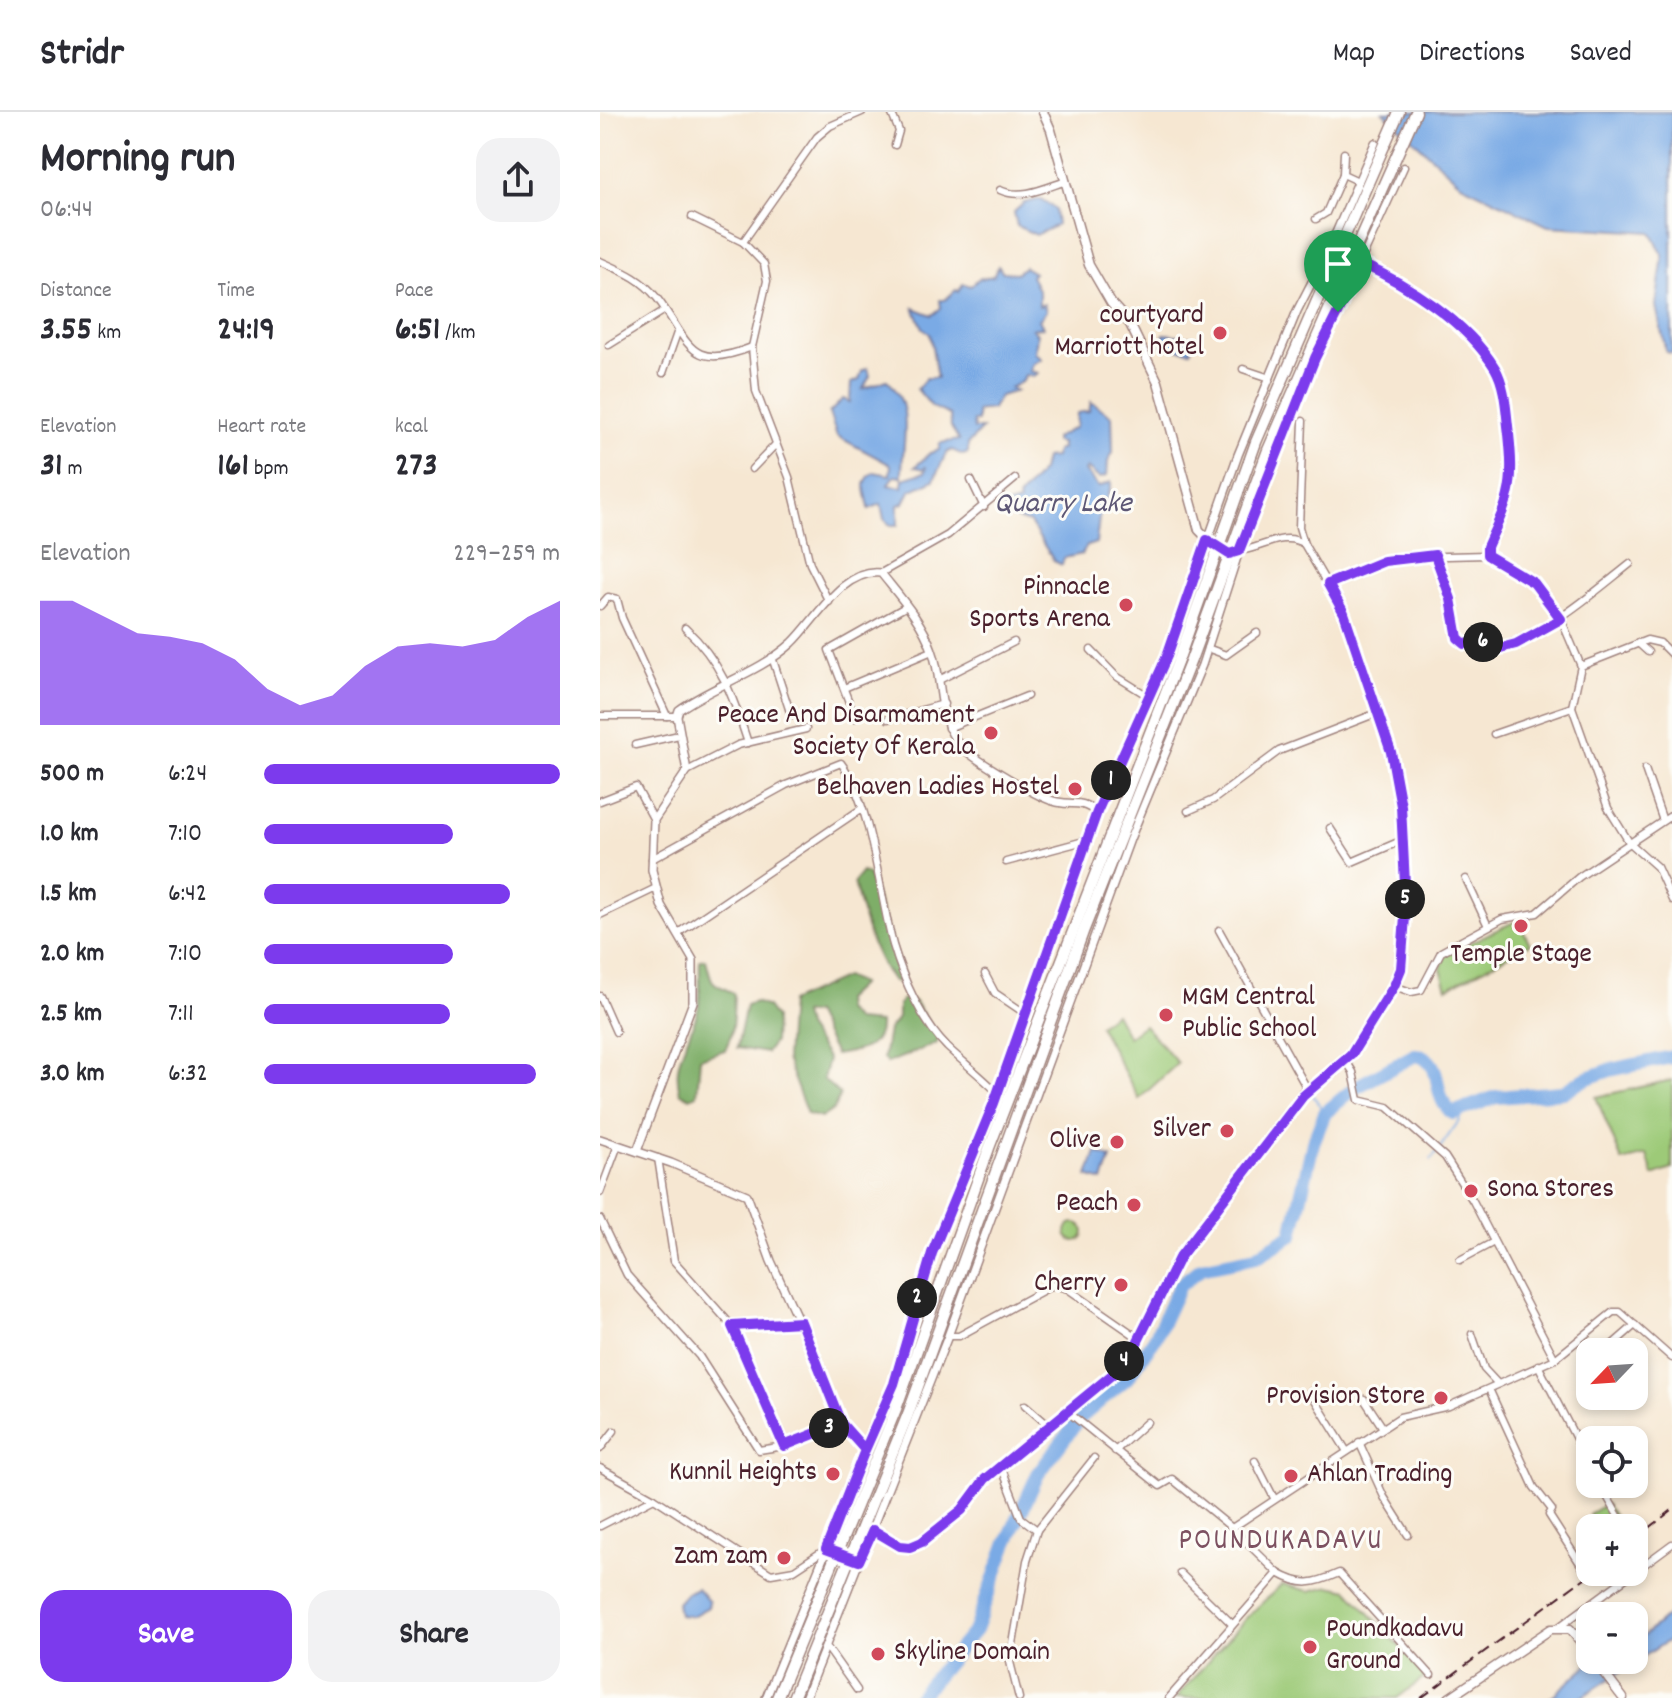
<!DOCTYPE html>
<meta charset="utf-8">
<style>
:root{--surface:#fff;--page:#f2f2f3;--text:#2b2b33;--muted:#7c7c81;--line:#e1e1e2;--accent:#7c3aed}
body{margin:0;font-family:Dekko,sans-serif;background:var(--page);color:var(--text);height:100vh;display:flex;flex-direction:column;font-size:30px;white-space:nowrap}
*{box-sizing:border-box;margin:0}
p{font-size:26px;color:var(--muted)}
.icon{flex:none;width:44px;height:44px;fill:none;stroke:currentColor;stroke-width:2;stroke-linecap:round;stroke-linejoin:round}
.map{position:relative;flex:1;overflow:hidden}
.details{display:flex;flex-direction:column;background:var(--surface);width:600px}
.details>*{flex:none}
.needle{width:52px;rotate:245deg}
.buttons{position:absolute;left:976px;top:1226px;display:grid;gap:16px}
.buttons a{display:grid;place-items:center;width:72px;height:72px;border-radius:16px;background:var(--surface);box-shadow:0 4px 12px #0003;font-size:40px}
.pin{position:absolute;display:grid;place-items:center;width:68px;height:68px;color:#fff;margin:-82px -34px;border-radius:50% 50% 50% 0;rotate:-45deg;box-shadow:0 0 8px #0007}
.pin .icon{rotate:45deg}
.km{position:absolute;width:40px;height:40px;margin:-20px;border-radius:50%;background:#222;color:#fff;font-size:22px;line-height:40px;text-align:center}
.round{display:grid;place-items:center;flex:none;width:84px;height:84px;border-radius:24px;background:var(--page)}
.overview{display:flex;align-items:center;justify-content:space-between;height:136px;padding:0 40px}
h1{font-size:44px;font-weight:700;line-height:60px}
.metrics{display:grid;grid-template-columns:repeat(3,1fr);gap:12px;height:136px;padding:8px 40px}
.metrics div{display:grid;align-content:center}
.metrics b{font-size:34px;font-weight:700}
.metrics small{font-size:22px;font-weight:400}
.metrics p{font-size:22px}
.chart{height:224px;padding:16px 40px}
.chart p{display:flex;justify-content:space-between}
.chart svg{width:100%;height:144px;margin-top:8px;fill:var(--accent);opacity:.7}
.cta{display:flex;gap:16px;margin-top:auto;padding:16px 40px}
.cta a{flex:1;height:92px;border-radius:24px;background:var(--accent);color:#fff;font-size:32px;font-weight:700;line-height:92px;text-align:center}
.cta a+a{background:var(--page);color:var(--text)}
ul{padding:0 40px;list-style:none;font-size:26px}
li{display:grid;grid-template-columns:128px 96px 1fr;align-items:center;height:60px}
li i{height:20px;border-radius:10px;background:var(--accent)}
header{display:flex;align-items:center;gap:48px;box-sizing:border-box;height:112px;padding:0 40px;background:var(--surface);border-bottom:2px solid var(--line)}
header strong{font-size:38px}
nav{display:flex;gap:44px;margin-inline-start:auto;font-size:28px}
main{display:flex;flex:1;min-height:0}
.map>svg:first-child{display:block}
</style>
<header>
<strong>Stridr</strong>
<nav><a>Map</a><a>Directions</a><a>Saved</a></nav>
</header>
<main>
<section class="details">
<div class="overview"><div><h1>Morning run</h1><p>06:44</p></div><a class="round"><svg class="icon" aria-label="share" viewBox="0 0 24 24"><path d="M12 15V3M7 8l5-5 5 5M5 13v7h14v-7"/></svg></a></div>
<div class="metrics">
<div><p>Distance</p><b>3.55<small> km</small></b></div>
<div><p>Time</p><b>24:19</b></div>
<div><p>Pace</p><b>6:51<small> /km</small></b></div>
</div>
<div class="metrics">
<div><p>Elevation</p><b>31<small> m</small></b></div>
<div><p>Heart rate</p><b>161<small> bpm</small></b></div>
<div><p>kcal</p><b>273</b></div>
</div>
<div class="chart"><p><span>Elevation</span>229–259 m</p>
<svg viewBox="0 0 160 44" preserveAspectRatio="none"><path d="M0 44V6L10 6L20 11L30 16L40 17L50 19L60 24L70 33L80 38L90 35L100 26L110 20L120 19L130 20L140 18L150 11L160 6V44z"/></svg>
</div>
<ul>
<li><b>500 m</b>6:24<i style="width:100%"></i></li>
<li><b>1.0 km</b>7:10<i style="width:64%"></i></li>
<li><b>1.5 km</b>6:42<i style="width:83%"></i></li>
<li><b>2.0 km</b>7:10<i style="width:64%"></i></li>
<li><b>2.5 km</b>7:11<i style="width:63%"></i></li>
<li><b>3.0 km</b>6:32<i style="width:92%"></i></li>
</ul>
<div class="cta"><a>Save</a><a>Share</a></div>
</section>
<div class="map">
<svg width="1072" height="1586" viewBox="0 0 1072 1586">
<rect width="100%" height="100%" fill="#fdfcf7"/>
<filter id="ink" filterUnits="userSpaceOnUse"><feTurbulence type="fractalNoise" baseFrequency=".0125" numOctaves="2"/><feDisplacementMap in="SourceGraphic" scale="16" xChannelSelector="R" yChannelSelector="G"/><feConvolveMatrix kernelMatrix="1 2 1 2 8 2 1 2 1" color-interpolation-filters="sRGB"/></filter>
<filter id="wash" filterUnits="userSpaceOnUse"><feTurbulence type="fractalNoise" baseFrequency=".006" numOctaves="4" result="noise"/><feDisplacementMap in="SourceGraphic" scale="32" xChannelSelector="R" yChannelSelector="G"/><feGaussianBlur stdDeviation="1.8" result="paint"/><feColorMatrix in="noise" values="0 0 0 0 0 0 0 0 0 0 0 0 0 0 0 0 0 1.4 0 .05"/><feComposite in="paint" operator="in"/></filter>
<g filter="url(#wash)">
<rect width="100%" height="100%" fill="#f6e7d2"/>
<g fill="#9dca78" stroke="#747452" stroke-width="2">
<polygon points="918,808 930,832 847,876 841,857 845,842"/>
<polygon points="515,901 528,925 544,913 578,951 539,987 499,913"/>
<polygon points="1072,968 1072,1057 1053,1064 1047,1043 1022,1049 996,985"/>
<circle cx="475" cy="1120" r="9"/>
<polygon points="1006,1392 1021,1416 996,1416 989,1402"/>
<polygon points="682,1472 709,1479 730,1474 748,1478 827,1564 797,1586 576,1586 646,1506"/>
</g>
<g fill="#7eae68" stroke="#64664a" stroke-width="2">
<path d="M262 760 268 762 303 864 300 870 293 869C271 842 262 803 254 770Z"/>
<path d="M106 847C113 878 112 868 134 882 133 900 134 922 125 938L100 946 97 983 90 986 80 980C70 946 93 926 99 893 101 879 99 863 100 848Z"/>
<path d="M245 865 261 872 244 888 245 898 256 909 279 911C281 938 255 939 235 943L214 901 203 902 206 915 228 947 223 967 240 983 234 997 221 1006 207 1002 186 947 190 890Z"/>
<polygon points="303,887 314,889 338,924 337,931 287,951 283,946 288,918 298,906 298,893"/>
<polygon points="155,890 167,895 175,906 174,930 166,941 137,936 146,893"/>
</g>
<g fill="#7aaae5" stroke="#626488" stroke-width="2">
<polygon points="783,0 1072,0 1072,241 1066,240 1056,194 1063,143 1051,120 948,114 861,72"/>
<polygon points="441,87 455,97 457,113 436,123 417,114 414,100 424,91"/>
<path d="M398 154 403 160 416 161 424 155 434 161 431 164 439 180V194L444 192 446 199 439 208 443 215 432 217 437 222 435 241 442 247 433 251 430 259 438 261 434 264 425 263 423 269 410 276 416 279 400 284 392 297 377 299V309H373L374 317H382L368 332V341L363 343 352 338 346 341 334 368 310 379 304 391 298 393V413H290L284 407 281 392 269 397C268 383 258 371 274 360L290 363 291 353 237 324 229 301 243 287 250 290 251 271 259 268 262 259 268 256 270 264 263 277 287 268C316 294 301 333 302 365L295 364 288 373 302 375 303 367 325 360 326 354 324 357 315 355 330 341 339 338 340 331 359 328 351 315 350 303 332 295 317 277 326 266H337L330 222 323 216 314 196 332 203 341 196 340 188H345L356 178 358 180 363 172 371 174 378 167 393 164Z"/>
<polygon points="564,222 593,225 591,239 562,235"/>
<polygon points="491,290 512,304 513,340 508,349 507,364 499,366 487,356 485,359 498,375 511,370 511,375 499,406 496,431 487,434 482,442 464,446 462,453 454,449 430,411 410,405 401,395 419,390 418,386 442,359 445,346 455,345 456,339 461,337 461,331 455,330 455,326 476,315 477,301 489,299"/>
<polygon points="496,1040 511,1046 503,1069 488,1064"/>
<polygon points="97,1476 109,1490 108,1495 92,1504 79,1503 77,1491 86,1481"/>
<polygon points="1072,1500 1072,1526 980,1586 950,1586 990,1551 995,1558 1010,1548 1034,1548 1034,1532"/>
</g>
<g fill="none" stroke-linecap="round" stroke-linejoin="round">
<g stroke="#7aaae5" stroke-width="2">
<polyline points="712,982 725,1001"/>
<polyline points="831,1048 859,1009 863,996"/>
</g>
<path stroke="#7aaae5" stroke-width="14" d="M318 1586 375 1518 406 1433 438 1362 479 1307 527 1266 555 1226 579 1174 601 1156 656 1145 692 1123 713 1031 725 1001 756 975 815 943C847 947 829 985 853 1001L896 985 963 980 985 967 1010 958 1072 945"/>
</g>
</g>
<g filter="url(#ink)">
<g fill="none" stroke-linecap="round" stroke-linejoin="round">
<g stroke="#a0837e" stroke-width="9">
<g id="minor">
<polyline points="291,0 299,19 295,33"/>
<polyline points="744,41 743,62 758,69"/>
<path d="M400 78C421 88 445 76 466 69"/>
<polyline points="92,105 143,130"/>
<polyline points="716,107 726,101 743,62"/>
<path d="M734 140C784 163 871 207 896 258 908 283 914 328 911 355 910 365 910 376 908 385 902 404 887 423 887 443L934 471 961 507 981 554 972 595 1008 696 1029 730 1057 755 1072 788"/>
<path d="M0 149C22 159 41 166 57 186 90 229 87 261 152 235"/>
<polyline points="760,151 804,55"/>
<polyline points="9,233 65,198"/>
<polyline points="643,257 670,266"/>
<polyline points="63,261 77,221"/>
<polyline points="703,309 699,415 704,432"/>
<polyline points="152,357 176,332"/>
<polyline points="371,368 384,395"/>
<path d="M835 443 851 487 858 526 865 532 886 530 889 539C945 524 986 487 1030 452"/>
<polyline points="281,461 348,423 415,367"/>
<polyline points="728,472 784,449 806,445 887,443"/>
<polyline points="229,490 210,452 189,365 156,279 152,235 167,169 164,152 143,130 217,25 230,14 262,0"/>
<polyline points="0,494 8,485 17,487 22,506 67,604"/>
<path d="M85 516C122 550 133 585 148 631"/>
<polyline points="1038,531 1048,540"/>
<polyline points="607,536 626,543 657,521"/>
<polyline points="491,538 516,564 548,584"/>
<polyline points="172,545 191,603"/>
<polyline points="981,554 1047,528 1060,531 1072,543"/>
<polyline points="339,568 414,530"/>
<polyline points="244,576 332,539"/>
<polyline points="0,604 77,604"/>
<polyline points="255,606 229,538 307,494"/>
<polyline points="288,607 344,592"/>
<polyline points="348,616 427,584"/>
<polyline points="894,622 972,595"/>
<polyline points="35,633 79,623"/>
<polyline points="1045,657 1062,706"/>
<polyline points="87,659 138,633 206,617"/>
<polyline points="0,689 36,675 54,708"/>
<polyline points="588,699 613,688 679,639 777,601"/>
<polyline points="730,716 752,750 803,728"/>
<path d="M52 747 186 673 241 651C272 692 279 782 293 833 303 867 322 910 347 935 363 950 381 964 397 980"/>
<polyline points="406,750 488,728"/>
<polyline points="866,767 888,814"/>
<polyline points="0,803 54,777"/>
<polyline points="619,818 705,973 703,984"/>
<polyline points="78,821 261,697"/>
<polyline points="385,862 395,881 426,902"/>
<polyline points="794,874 811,880 821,878 841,840 902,807 937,801 979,765 1072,703"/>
<polyline points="0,884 16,920"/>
<polyline points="746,949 753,960 759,988 788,995 845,1045 873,1089 955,1247"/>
<polyline points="58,1046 74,1149 132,1214 184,1334"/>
<polyline points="0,1081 18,1033"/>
<polyline points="0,1107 27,1163 99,1244 159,1338 184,1334 241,1311"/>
<polyline points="860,1148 892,1131"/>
<polyline points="132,1214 200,1210"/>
<polyline points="872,1222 884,1257 898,1272"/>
<polyline points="348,1224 359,1224 453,1173 468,1177 540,1227"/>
<polyline points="1004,1240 1035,1213"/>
<polyline points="938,1253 990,1354"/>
<polyline points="889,1277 934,1375 952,1398 949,1403 983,1456"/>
<polyline points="710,1280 746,1338"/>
<polyline points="764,1287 783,1316"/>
<polyline points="425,1293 448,1313"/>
<polyline points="468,1300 560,1374 572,1367 632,1416"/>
<polyline points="759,1330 784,1385 808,1423"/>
<polyline points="0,1337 14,1319"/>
<polyline points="515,1339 547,1310"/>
<polyline points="655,1349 674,1386"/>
<polyline points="401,1354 421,1406 437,1418"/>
<polyline points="0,1356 54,1386"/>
<polyline points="1000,1372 1025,1416"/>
<polyline points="0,1414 54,1386 171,1462 194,1458 226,1437"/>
<path d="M273 1418 300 1434 310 1435 322 1430 362 1398 385 1367 514 1261 533 1239 579 1146 703 984 751 943 794 874 801 857 806 792 801 694 791 640 744 501 704 432C684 418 661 437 639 439"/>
<polyline points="1034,1460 1072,1432"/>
<polyline points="580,1461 632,1512"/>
<path d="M678 1461C702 1475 714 1472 739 1461L831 1563"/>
<polyline points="959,1515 1034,1460"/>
<polyline points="226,1534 257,1578"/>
<polyline points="419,1586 410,1550 427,1449 437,1418 494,1346"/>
<polyline points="569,1586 678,1461 632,1416 800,1305 849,1294 955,1247 1013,1200 1020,1200 1072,1246"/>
</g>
</g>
<g stroke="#a0837e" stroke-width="10">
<g id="tertiary">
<polyline points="639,439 715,246 760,151"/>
<polyline points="0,1027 71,1051 147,1083 171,1149 218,1251 241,1311 265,1338"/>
<path d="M37 1039 93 890V848L61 793 52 758 54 708 87 659 77 604 79 598C114 573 159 561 192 531 216 508 243 456 281 461 300 485 322 509 332 538 344 570 336 609 362 635 375 648 440 687 457 690 477 694 478 687 497 700"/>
<polyline points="166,1586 294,1272 332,1141 394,991 497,700 567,544 638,343 697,199 729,137 775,31"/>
<polyline points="205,1586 348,1224 530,727 602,553 639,439 629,442"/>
</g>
</g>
<g stroke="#a0837e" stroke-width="11">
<g id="secondary">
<polyline points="443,0 451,18 489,153 511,191 530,212 558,270 599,418 617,436 629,442"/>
<polyline points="994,1548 1023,1586"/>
<polyline points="849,1586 951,1517 970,1517 990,1541"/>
</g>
</g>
<g stroke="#a0837e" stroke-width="13">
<g id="trunk">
<polyline points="740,135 799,0"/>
<polyline points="753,142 816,0"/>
<polyline points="177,1586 296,1297 389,1036 579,546 656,330 735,147"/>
<polyline points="193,1586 308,1302 483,820 591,548 668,338 748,154"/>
</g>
</g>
<use href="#minor" stroke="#fff" stroke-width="6"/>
<use href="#tertiary" stroke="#fff" stroke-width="7"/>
<use href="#secondary" stroke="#fff" stroke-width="8"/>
<use href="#trunk" stroke="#fff" stroke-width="10"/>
<g stroke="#4a1f2b" stroke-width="2" stroke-dasharray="12 6" stroke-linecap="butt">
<polyline points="1034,1428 1072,1398"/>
<polyline points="821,1586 993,1460"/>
</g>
<g stroke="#a0837e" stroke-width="13" stroke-linecap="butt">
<g id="trunk-bridge">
<polyline points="735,147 740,135"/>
<polyline points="748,154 753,142"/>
</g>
</g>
<use href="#trunk-bridge" stroke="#fff" stroke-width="10"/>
</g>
</g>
<g fill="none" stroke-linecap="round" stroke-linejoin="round" filter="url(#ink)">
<g stroke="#fff" stroke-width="16">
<path id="route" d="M738 200 715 246 639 439 629 442 607 428 567 544 497 700 394 991 332 1141 294 1272 265 1338 241 1311 201 1210 132 1214 184 1334 241 1311 265 1338 226 1437 259 1449 273 1418 300 1434 310 1435 322 1430 362 1398 385 1367 514 1261 533 1239 579 1146 703 984 751 943 794 874 801 857 806 792 801 694 791 640 744 501 728 472 784 449 835 443 851 487 858 526 865 532 886 530 889 539 916 532 961 507 934 471 887 443V435C894 418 904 401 908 383 913 363 911 342 909 322 906 301 906 275 895 256 867 210 807 172 760 151L738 200"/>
</g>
<use href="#route" stroke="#7c3aed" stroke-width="10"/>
</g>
<g fill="#d1495b" stroke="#fdfcf7" stroke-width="3">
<circle cx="620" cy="221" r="8"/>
<circle cx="526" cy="493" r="8"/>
<circle cx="391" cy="621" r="8"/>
<circle cx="475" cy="677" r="8"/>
<circle cx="921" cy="814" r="8"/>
<circle cx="566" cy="903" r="8"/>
<circle cx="627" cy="1019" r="8"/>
<circle cx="517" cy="1030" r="8"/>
<circle cx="871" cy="1079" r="8"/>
<circle cx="534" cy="1093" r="8"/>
<circle cx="521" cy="1173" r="8"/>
<circle cx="841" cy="1286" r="8"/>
<circle cx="233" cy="1362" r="8"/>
<circle cx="691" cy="1364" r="8"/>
<circle cx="184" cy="1446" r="8"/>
<circle cx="710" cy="1535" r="8"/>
<circle cx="278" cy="1542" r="8"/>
</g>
<g text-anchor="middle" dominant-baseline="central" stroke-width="6" stroke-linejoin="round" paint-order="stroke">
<g font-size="28" fill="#4a1f2b" stroke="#fdfcf7" text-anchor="end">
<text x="604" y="205">courtyard<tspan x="604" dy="32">Marriott hotel</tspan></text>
<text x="510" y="477">Pinnacle<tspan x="510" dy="32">Sports Arena</tspan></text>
<text x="375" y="605">Peace And Disarmament<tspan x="375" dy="32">Society Of Kerala</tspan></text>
<text x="459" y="677">Belhaven Ladies Hostel</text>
<text x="921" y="844" text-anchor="middle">Temple Stage</text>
<text x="582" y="887" text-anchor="start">MGM Central<tspan x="582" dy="32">Public School</tspan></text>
<text x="611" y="1019">Silver</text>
<text x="501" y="1030">Olive</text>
<text x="887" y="1079" text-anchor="start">Sona Stores</text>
<text x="518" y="1093">Peach</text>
<text x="505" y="1173">Cherry</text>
<text x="825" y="1286">Provision Store</text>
<text x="217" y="1362">Kunnil Heights</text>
<text x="707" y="1364" text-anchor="start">Ahlan Trading</text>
<text x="168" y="1446">Zam zam</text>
<text x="726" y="1519" text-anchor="start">Poundkadavu<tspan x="726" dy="32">Ground</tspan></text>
<text x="294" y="1542" text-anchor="start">Skyline Domain</text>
</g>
<g font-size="30" font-style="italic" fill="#5d5775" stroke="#fdfcf7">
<text x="463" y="393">Quarry Lake</text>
</g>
<g font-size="30" letter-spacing="2" fill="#7d5161" stroke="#fdfcf7">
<text x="681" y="1430">POUNDUKADAVU</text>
</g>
</g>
</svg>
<div class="buttons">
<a><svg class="needle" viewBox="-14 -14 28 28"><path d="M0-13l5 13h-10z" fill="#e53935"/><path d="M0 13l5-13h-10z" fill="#7c7c81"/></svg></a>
<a><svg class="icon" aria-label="locate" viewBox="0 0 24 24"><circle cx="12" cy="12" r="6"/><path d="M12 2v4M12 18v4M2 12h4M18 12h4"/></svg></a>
<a>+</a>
<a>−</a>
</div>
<div class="pin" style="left:738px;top:200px;background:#1e9e55"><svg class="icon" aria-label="arrive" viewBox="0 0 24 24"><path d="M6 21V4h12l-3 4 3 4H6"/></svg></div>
<b class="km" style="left:511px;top:668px">1</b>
<b class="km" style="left:317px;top:1186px">2</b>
<b class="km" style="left:229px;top:1316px">3</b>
<b class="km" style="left:524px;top:1249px">4</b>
<b class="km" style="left:805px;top:787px">5</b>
<b class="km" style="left:883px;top:530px">6</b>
</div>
</main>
